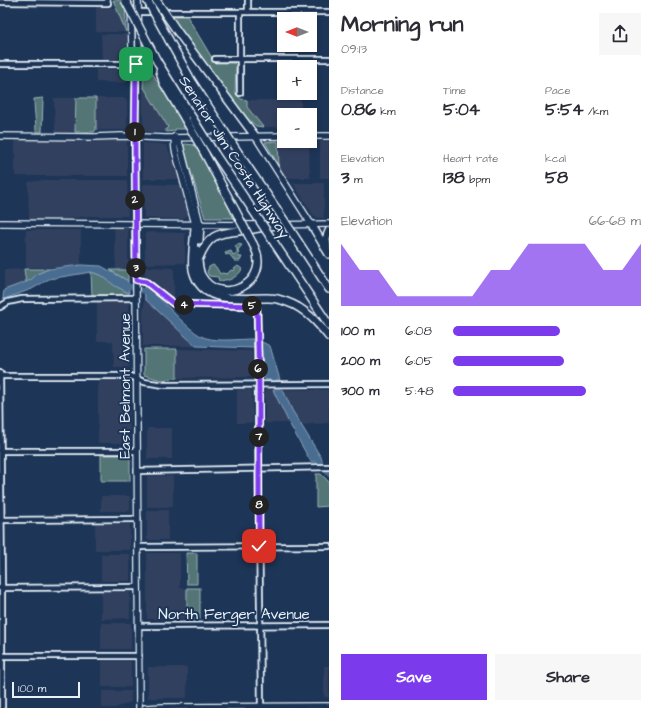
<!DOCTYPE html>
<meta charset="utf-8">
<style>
:root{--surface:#fff;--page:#f7f7f7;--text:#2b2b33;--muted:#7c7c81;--accent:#7c3aed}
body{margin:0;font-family:"Architects Daughter",sans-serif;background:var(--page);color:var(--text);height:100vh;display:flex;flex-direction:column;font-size:15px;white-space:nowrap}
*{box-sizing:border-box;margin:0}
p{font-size:13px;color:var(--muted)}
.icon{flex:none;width:22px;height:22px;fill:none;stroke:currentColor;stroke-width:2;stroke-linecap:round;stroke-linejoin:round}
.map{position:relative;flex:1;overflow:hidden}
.details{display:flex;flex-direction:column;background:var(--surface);width:324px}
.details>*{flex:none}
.needle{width:26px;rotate:270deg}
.tools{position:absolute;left:277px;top:12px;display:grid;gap:8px}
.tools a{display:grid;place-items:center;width:40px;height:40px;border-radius:0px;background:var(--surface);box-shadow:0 2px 6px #0003;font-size:20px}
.scale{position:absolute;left:12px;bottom:10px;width:68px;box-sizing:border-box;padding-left:4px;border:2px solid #e8f1f8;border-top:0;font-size:11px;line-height:14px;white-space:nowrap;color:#e8f1f8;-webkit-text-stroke:3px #1d3557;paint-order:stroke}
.pin{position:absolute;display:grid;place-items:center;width:34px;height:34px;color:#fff;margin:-17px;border-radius:8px;box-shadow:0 2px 6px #0006}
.km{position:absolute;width:20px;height:20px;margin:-10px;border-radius:50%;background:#222;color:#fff;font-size:11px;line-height:20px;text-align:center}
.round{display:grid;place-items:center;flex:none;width:42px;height:42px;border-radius:0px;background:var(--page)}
.overview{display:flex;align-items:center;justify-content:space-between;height:68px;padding:0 12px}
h1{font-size:22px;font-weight:800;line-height:30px}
.figures{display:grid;grid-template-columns:repeat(3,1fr);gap:6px;height:68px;padding:4px 12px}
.figures div{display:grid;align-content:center}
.figures b{font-size:17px;font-weight:800}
.figures small{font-size:11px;font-weight:400}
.figures p{font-size:11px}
.chart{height:112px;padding:8px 12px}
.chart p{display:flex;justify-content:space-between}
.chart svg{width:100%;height:72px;margin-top:4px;fill:var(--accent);opacity:.7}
.primary-button{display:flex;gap:8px;margin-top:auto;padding:8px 12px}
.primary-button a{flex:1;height:46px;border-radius:0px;background:var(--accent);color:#fff;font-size:16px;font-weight:800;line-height:46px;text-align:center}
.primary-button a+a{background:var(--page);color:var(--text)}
ul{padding:0 12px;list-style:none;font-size:13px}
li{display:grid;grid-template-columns:64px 48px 1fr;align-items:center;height:30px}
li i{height:10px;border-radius:5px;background:var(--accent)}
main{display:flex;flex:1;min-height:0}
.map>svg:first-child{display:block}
</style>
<main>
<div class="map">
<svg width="329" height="708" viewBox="0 0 329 708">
<rect width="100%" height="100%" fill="#1d3557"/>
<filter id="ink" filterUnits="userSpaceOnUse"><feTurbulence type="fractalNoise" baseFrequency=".025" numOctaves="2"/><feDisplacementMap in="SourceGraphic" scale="8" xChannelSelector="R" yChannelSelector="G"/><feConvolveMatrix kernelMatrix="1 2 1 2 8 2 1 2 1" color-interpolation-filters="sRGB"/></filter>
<g filter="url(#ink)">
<g fill="#31415e">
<polygon points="96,7 116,8 126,32 96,32"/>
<polygon points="101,34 127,34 127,59 102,59"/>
<polygon points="96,69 126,69 127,83 96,82"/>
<polygon points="143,86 170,130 164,132 143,132"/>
<polygon points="54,98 76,98 75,132 55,132"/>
<polygon points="96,98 123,98 127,100 127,127 124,130 96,130"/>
<polygon points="247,100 301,100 301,115 284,115 284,127 263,127 247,107"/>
<rect x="15" y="140" width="112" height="36"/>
<polygon points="278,141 309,141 310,178 286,178 279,166"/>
<rect x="320" y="141" width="9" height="37"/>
<polygon points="143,143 161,144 167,146 179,179 143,179"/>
<polygon points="46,180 127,180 128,216 88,216 57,220 29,220 28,182"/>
<polygon points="293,183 324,183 324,218 318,218 313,215"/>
<polygon points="143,184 180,185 188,214 184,219 144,218"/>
<polygon points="114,228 128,228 128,270 116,270"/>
<polygon points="26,230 81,230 81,265 59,267 26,267"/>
<polygon points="147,232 185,233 185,263 145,264 145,234"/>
<polygon points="145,267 174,268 174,300 145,278"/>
<polygon points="24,269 26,283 4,290 4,270"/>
<polygon points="145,299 191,342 196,346 143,346 143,311"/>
<polygon points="97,302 129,302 129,367 114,367 113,341 97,341"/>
<polygon points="177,349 252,351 252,377 177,378"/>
<polygon points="98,379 129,379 130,443 98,443"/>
<polygon points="265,389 273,390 289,423 265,423"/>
<polygon points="237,390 252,390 253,423 237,423"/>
<polygon points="283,390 329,390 329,423 301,425 292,410"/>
<rect x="147" y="428" width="25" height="31"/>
<rect x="147" y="476" width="26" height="31"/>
<rect x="101" y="496" width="29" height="15"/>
<rect x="147" y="510" width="21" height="30"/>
<rect x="95" y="524" width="35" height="26"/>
<polygon points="147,553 180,553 180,588 187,588 187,619 147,619"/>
<rect x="101" y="554" width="29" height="27"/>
<polygon points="101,592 130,592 130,618 101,619"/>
<rect x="101" y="623" width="30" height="26"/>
<rect x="102" y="661" width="29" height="26"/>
<rect x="324" y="666" width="5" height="31"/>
<rect x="148" y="667" width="39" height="31"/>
<polygon points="102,691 131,691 131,702 115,708 102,708"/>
</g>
<g fill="#537575" stroke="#9eb3b6">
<polygon points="113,0 125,0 126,32"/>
<polygon points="171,16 187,16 215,63 234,63 236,65 235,93 241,99 247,100 247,107 263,127 256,126 244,115"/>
<polygon points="145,61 180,119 185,129 175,129 175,131 166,132 166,129 168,127 143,86"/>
<path d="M43 98 42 132H36C36 120 34 110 34 99Z"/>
<polygon points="76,98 96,98 96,130 94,132 75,132"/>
<polygon points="278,141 279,166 265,142"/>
<path d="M185 144 195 145 234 218H205C198 194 190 171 184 146Z"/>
<polygon points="238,244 242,245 238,250 239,257 242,257 240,261 235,261 229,254 226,255 225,253 231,251 233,255 237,253 237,249 235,246"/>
<path d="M213 265 216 267 220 274 222 273 227 274 231 270 234 271V269L238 266 242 269C240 274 234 278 229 280 226 279 222 281 219 281L218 277 209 276 207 272 209 267Z"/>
<polygon points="24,269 49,269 37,274 31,280 26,283"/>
<polygon points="110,270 128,270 128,281"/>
<path d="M91 272C105 275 115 287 129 293L127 296 92 295Z"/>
<polygon points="144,349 177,349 177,378 161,380 144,375"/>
<rect x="101" y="455" width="29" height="26"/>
<polygon points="316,474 321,474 329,482 329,506 316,507"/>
<polygon points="186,553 197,553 197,584 187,584"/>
<rect x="187" y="588" width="13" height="31"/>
</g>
<g fill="#4a6d91" stroke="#89a2ba">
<polygon points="81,265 101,266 128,281 129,293 115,286 101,275 91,272 49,279 32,289 4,299 3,297 4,290 31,280 37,274 49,269"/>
<path d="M146 286C162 298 190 334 206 338 220 342 238 339 253 339V348L196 346 145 299 144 287Z"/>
<polygon points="262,342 270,346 280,380 266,380 263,377"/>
<polygon points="273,390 283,390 292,410 322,459 322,462 311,462 289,423"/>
</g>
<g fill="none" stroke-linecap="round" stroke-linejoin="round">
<g stroke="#4a6d91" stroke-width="5">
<polyline points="122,284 147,292 149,295"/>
<polyline points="247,343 262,346 267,352"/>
<polyline points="271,375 281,395"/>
<polyline points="316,458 329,474"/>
</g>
<g stroke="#e8f1f8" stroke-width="8">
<g id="minor">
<polyline points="0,2 108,3 107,0"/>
<polyline points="139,12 329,12"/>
<polyline points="240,12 240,93"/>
<polyline points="248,12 248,0"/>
<polyline points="215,59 329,59"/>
<polyline points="0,64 136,64"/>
<polyline points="136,280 146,282 174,304 257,306 261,708"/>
<polyline points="0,307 8,302 22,299 136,298"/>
<polyline points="0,373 2,588 2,708"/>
<polyline points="0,376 130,376 144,382 164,385 329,384"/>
<polyline points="0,451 137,451"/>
<polyline points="137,471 329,467"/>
<polyline points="0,520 138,519"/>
<polyline points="138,547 329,546"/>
<polyline points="0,588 138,587"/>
<polyline points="138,626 329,625"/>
<polyline points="0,656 139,656"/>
</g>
</g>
<g stroke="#e8f1f8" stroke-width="8">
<g id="major">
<polyline points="131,0 132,52 136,64"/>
<polyline points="138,0 139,52 136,64 135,142 139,708"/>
<polyline points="0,136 94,137 121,136 166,138 284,136"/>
<polyline points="255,136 311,224"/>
<polyline points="310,136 329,136"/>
<polyline points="174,137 180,145 200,224"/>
<polyline points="174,138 175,150 195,224"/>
<polyline points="0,223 265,225"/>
<polyline points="273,225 329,224"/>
<polyline points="145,708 163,707 329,706"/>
</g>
</g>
<g stroke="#e8f1f8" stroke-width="10">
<g id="highway">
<polyline points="177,31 255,136"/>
<polyline points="169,40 191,80 217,120"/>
<polyline points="157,61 193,119"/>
<polyline points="160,71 163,82 185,119"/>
<polyline points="205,154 235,210"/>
<polyline points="215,154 252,209"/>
<polyline points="239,154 276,208"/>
<path d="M195 224C195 238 191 258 193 270 202 307 242 297 269 298 275 298 282 300 287 302 305 308 318 323 329 337"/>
<polyline points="311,224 329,254"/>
<polyline points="199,240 200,224"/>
<polyline points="299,243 329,289"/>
<polyline points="275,244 329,325"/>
<polyline points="327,248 326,239 329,231"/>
<path d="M197 250C198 259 198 268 201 275 219 309 275 283 253 244"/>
<path d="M199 258C208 236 216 233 239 231 251 230 264 227 276 225"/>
</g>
</g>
<use href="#minor" stroke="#1d3557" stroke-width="4.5"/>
<use href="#major" stroke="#1d3557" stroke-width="5.5"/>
<use href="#highway" stroke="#1d3557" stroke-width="7"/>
<g stroke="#e8f1f8" stroke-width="10" stroke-linecap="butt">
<g id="highway-bridge">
<polyline points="125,0 157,61"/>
<polyline points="147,0 169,40"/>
<polyline points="156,0 177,31"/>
<polyline points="185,119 205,154"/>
<polyline points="193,119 215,154"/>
<polyline points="217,120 239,154"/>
<polyline points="276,208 299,243"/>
<polyline points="252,209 275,244"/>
<polyline points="235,210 253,244"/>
</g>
</g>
<use href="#highway-bridge" stroke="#1d3557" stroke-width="7"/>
</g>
</g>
<g fill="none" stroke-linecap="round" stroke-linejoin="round" filter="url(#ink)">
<g stroke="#fff" stroke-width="8">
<polyline id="route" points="136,64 135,142 136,280 146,282 174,304 257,306 259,384 259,546"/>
</g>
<use href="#route" stroke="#7c3aed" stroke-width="5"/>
</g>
<g text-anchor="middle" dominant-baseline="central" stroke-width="4" stroke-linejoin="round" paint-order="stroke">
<g font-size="15" fill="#e8f1f8" stroke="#1d3557">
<text transform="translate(234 157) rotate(57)">Senator Jim Costa Highway</text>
<text transform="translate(125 386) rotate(-90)">East Belmont Avenue</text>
<text x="234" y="614">North Ferger Avenue</text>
</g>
</g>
</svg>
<div class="tools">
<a><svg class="needle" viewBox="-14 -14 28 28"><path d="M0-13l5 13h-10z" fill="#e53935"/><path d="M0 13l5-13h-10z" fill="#7c7c81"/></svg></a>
<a>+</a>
<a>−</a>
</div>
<div class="scale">100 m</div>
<div class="pin" style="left:136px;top:64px;background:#1e9e55"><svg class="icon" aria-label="arrive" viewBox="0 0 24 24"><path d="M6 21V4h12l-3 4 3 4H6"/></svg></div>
<div class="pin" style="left:259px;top:546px;background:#d93025"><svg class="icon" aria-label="check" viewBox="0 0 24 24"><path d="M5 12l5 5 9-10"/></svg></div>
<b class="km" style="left:135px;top:132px">1</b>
<b class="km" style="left:135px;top:200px">2</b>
<b class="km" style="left:136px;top:268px">3</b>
<b class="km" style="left:184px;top:305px">4</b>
<b class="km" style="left:252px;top:306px">5</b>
<b class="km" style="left:258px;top:369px">6</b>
<b class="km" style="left:259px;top:437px">7</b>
<b class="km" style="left:259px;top:505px">8</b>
</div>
<section class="details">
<div class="overview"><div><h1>Morning run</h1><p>09:13</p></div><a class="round"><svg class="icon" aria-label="share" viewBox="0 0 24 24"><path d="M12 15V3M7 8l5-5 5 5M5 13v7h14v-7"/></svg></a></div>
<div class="figures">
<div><p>Distance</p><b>0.86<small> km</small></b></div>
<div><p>Time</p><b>5:04</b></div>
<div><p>Pace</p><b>5:54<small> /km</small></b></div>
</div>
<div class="figures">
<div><p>Elevation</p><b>3<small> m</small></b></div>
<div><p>Heart rate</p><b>138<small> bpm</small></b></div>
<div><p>kcal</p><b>58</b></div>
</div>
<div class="chart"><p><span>Elevation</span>66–68 m</p>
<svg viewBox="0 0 160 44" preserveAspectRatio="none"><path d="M0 44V6L10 22L20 22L30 38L40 38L50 38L60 38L70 38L80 22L90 22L100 6L110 6L120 6L130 6L140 22L150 22L160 6V44z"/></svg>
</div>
<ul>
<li><b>100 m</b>6:08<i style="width:57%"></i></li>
<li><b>200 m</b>6:05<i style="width:59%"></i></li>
<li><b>300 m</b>5:48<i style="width:71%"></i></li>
</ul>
<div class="primary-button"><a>Save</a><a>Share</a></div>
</section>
</main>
